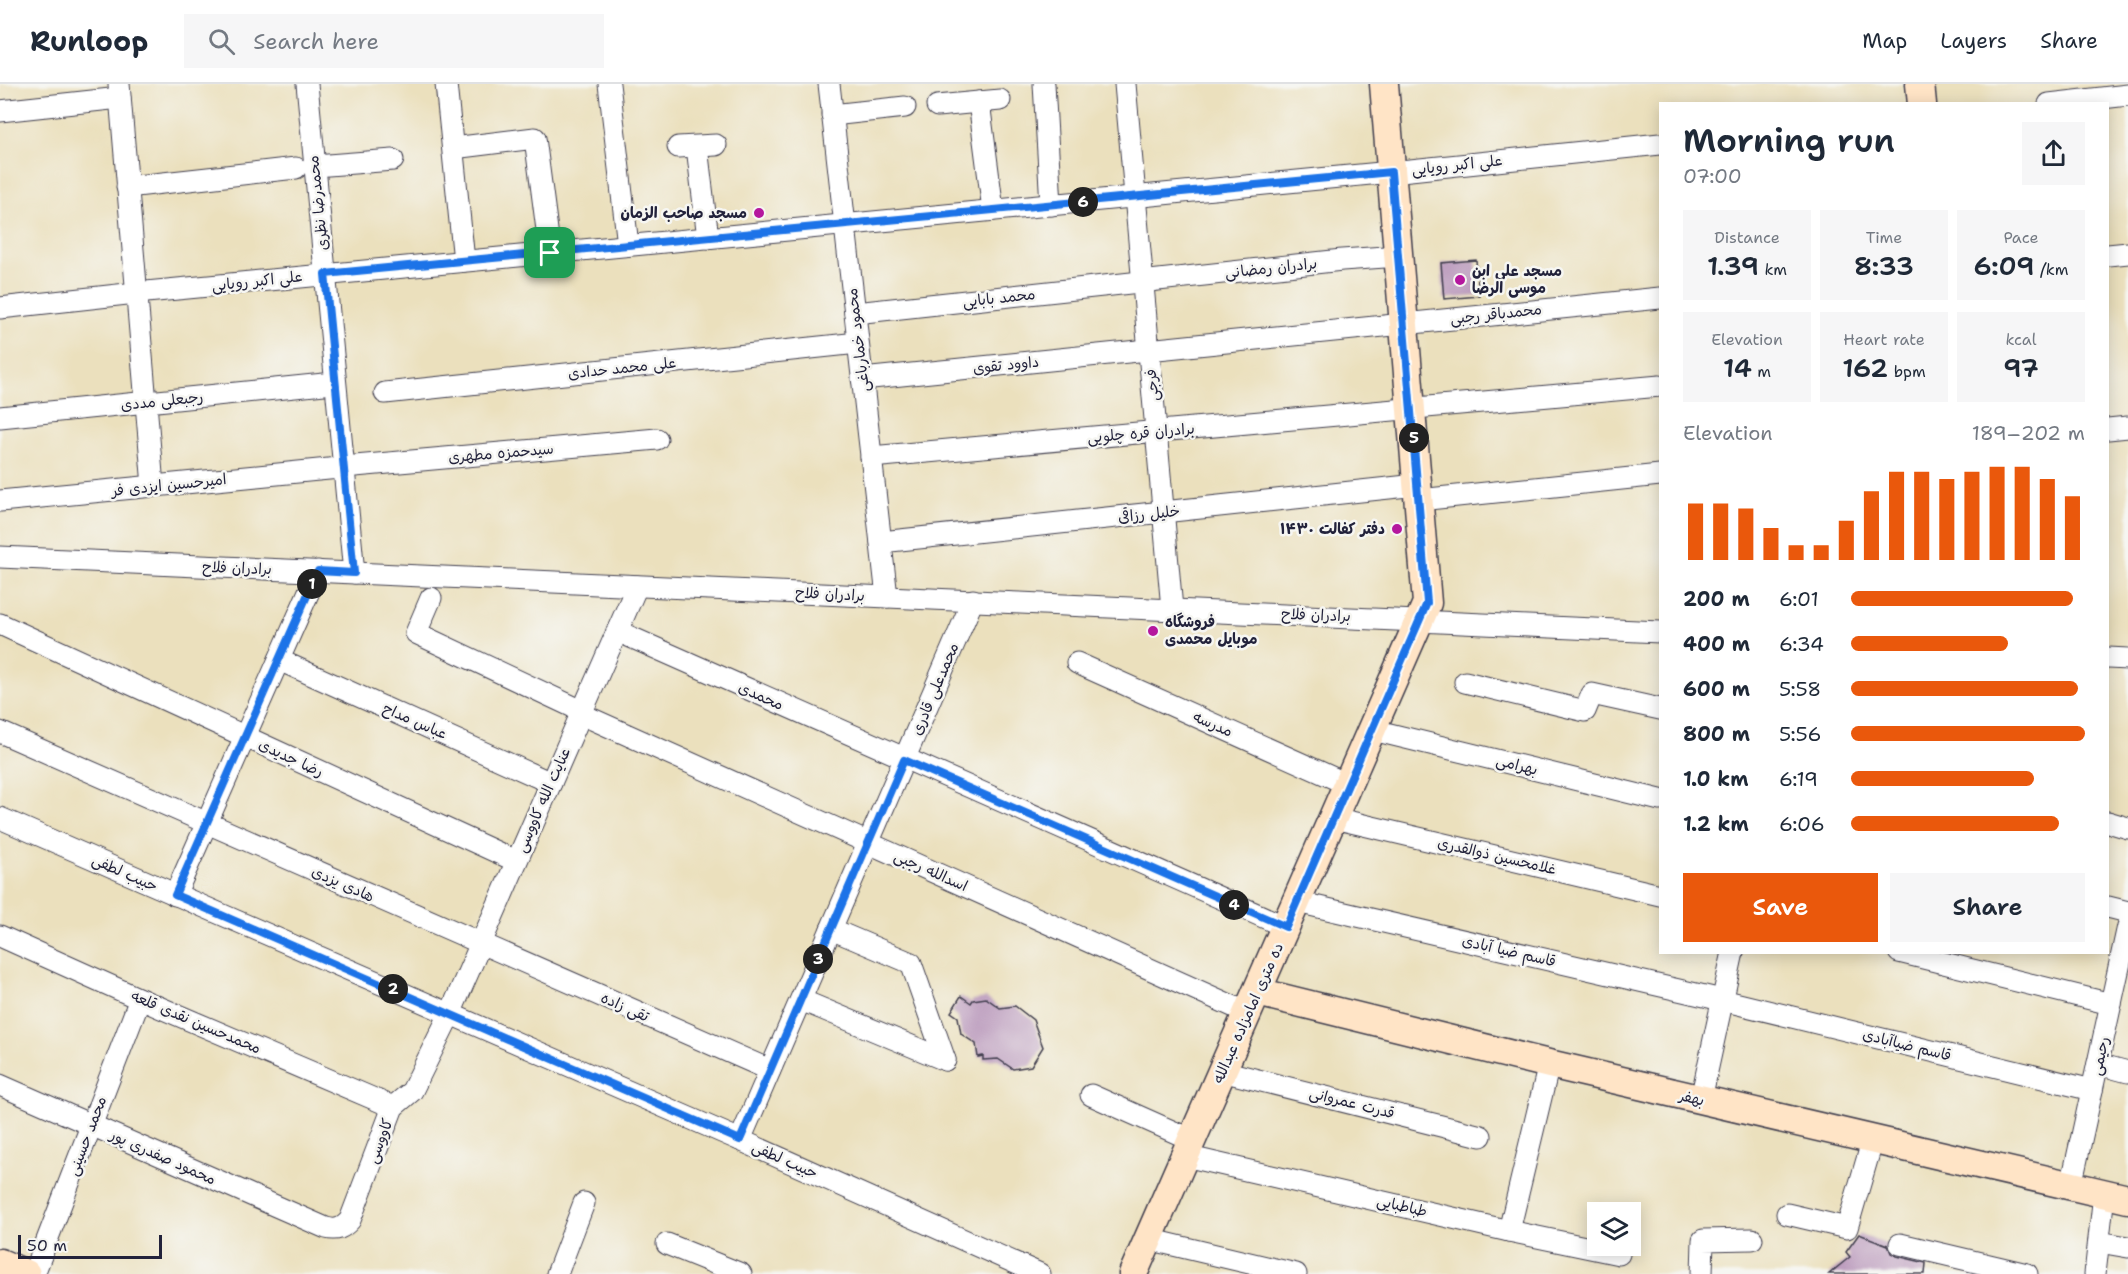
<!DOCTYPE html>
<meta charset="utf-8">
<style>
:root{--surface:#fff;--page:#f6f6f7;--text:#1f2937;--muted:#747a83;--line:#e0e1e3;--accent:#ea580c}
body{margin:0;font-family:"Shantell Sans","Playpen Sans Arabic",sans-serif;background:var(--page);color:var(--text);height:100vh;display:flex;flex-direction:column;font-size:22px;white-space:nowrap}
*{box-sizing:border-box;margin:0}
p{font-size:20px;color:var(--muted)}
.icon{flex:none;width:33px;height:33px;fill:none;stroke:currentColor;stroke-width:2;stroke-linecap:round;stroke-linejoin:round}
.map{position:relative;flex:1;overflow:hidden}
.drawer{position:absolute;left:1659px;top:18px;width:450px;height:852px;display:flex;flex-direction:column;background:var(--surface);border-radius:0px;box-shadow:0 3px 15px #0003}
.drawer>*{flex:none}
.controls{position:absolute;left:1587px;top:1118px;display:grid;gap:12px}
.controls a{display:grid;place-items:center;width:54px;height:54px;border-radius:0px;background:var(--surface);box-shadow:0 3px 15px #0003;font-size:30px}
.scale{position:absolute;left:18px;bottom:15px;width:144px;box-sizing:border-box;padding-left:6px;border:3px solid #22223b;border-top:0;font-size:16px;line-height:21px;white-space:nowrap;color:#22223b;-webkit-text-stroke:4px #f6f6f2;paint-order:stroke}
.pin{position:absolute;display:grid;place-items:center;width:51px;height:51px;color:#fff;margin:-26px;border-radius:12px;box-shadow:0 3px 9px #0006}
.km{position:absolute;width:30px;height:30px;margin:-15px;border-radius:50%;background:#222;color:#fff;font-size:16px;line-height:30px;text-align:center}
.round{display:grid;place-items:center;flex:none;width:63px;height:63px;border-radius:0px;background:var(--page)}
.headline{display:flex;align-items:center;justify-content:space-between;height:102px;padding:0 24px}
h1{font-size:33px;font-weight:600;line-height:45px}
.stats{display:grid;grid-template-columns:repeat(3,1fr);gap:9px;height:102px;padding:6px 24px}
.stats div{display:grid;align-content:center;border-radius:0px;background:var(--page);text-align:center}
.stats b{font-size:26px;font-weight:600}
.stats small{font-size:16px;font-weight:400}
.stats p{font-size:16px}
.chart{height:168px;padding:12px 24px}
.chart p{display:flex;justify-content:space-between}
.chart svg{width:100%;height:108px;margin-top:6px;stroke:var(--accent);stroke-width:6}
.primary-button{display:flex;gap:12px;margin-top:auto;padding:12px 24px}
.primary-button a{flex:1;height:69px;border-radius:0px;background:var(--accent);color:#fff;font-size:24px;font-weight:600;line-height:69px;text-align:center}
.primary-button a+a{background:var(--page);color:var(--text)}
ul{padding:0 24px;list-style:none;font-size:20px}
li{display:grid;grid-template-columns:96px 72px 1fr;align-items:center;height:45px}
li i{height:15px;border-radius:8px;background:var(--accent)}
header{display:flex;align-items:center;gap:36px;box-sizing:border-box;height:84px;padding:0 30px;background:var(--surface);border-bottom:2px solid var(--line)}
header strong{font-size:28px}
nav{display:flex;gap:33px;margin-inline-start:auto;font-size:21px}
.search{width:420px;height:54px;background:var(--page);display:flex;align-items:center;gap:15px;box-sizing:border-box;padding:0 21px;border-radius:0px;color:var(--muted);font-size:22px}
.map>svg:first-child{display:block}
</style>
<header>
<strong>Runloop</strong>
<div class="search"><svg class="icon" aria-label="search" viewBox="0 0 24 24"><circle cx="10" cy="10" r="6"/><path d="M15 15l6 6"/></svg>Search here</div>
<nav><a>Map</a><a>Layers</a><a>Share</a></nav>
</header>
<div class="map">
<svg width="2128" height="1190" viewBox="0 0 2128 1190">
<rect width="100%" height="100%" fill="#f6f6f2"/>
<filter id="ink" filterUnits="userSpaceOnUse"><feTurbulence type="fractalNoise" baseFrequency=".0167" numOctaves="2"/><feDisplacementMap in="SourceGraphic" scale="12" xChannelSelector="R" yChannelSelector="G"/><feConvolveMatrix kernelMatrix="1 2 1 2 8 2 1 2 1" color-interpolation-filters="sRGB"/></filter>
<filter id="wash" filterUnits="userSpaceOnUse"><feTurbulence type="fractalNoise" baseFrequency=".008" numOctaves="4" result="noise"/><feDisplacementMap in="SourceGraphic" scale="24" xChannelSelector="R" yChannelSelector="G"/><feGaussianBlur stdDeviation="1.35" result="paint"/><feColorMatrix in="noise" values="0 0 0 0 0 0 0 0 0 0 0 0 0 0 0 0 0 1.4 0 .05"/><feComposite in="paint" operator="in"/></filter>
<g filter="url(#wash)">
<rect width="100%" height="100%" fill="#ebe0bd"/>
<g id="blocks">
<g fill="#b998bb">
<polygon points="1476,176 1479,212 1444,215 1441,179"/>
<polygon points="961,912 971,919 973,916 986,914 1000,924 1015,922 1033,936 1043,963 1031,982 1013,985 998,975 983,976 983,972 978,973 976,960 961,950 958,933 951,928"/>
<polygon points="1859,1150 1888,1161 1891,1169 1897,1172 1926,1179 1925,1190 1829,1190 1850,1173 1846,1168"/>
</g>
</g>
</g>
<g filter="url(#ink)">
<use href="#blocks" fill-opacity="0" stroke="#403e4e" stroke-width="1.5"/>
<g fill="none" stroke-linecap="round" stroke-linejoin="round">
<g stroke="#403e4e" stroke-width="23">
<g id="street">
<polyline points="119,0 153,402"/>
<polyline points="307,0 354,489"/>
<polyline points="446,0 464,177"/>
<polyline points="609,0 628,161"/>
<polyline points="829,0 887,513"/>
<polyline points="1044,0 1051,121"/>
<polyline points="1125,0 1172,525"/>
<polyline points="979,18 993,126"/>
<polyline points="2049,20 2128,11"/>
<polyline points="937,22 1000,16"/>
<polyline points="0,27 120,14"/>
<polyline points="832,31 905,23"/>
<polyline points="678,63 716,61"/>
<polyline points="697,63 708,154"/>
<polyline points="453,64 535,54 550,169"/>
<polyline points="315,82 393,76"/>
<polyline points="127,103 296,84"/>
<polyline points="2108,171 2128,169"/>
<polyline points="0,224 136,209 1391,88 1660,60"/>
<polyline points="855,229 1342,176 1399,172"/>
<polyline points="862,295 1660,214"/>
<polyline points="385,309 858,259"/>
<polyline points="0,333 324,300"/>
<polyline points="2108,345 2128,343"/>
<polyline points="871,373 1660,302"/>
<polyline points="344,383 657,355"/>
<polyline points="1419,416 1660,391"/>
<polyline points="0,417 339,384"/>
<polyline points="881,458 1417,401"/>
<polyline points="0,473 1660,548"/>
<polyline points="431,514 416,549 582,627"/>
<polyline points="0,540 516,777"/>
<polyline points="617,547 1286,843"/>
<polyline points="2108,574 2128,575"/>
<polyline points="279,576 551,699"/>
<polyline points="1077,579 1349,701"/>
<polyline points="1465,598 1585,627 1592,610 1660,625"/>
<polyline points="581,630 1248,929"/>
<polyline points="1373,646 1660,716"/>
<polyline points="0,648 770,986"/>
<polyline points="0,734 740,1056 1040,1190"/>
<polyline points="1334,734 1660,811"/>
<polyline points="2108,738 2128,744"/>
<polyline points="175,811 318,487"/>
<polyline points="1297,818 1722,916 2092,1006"/>
<polyline points="2108,823 2128,828"/>
<polyline points="831,845 911,879 945,976"/>
<polyline points="0,852 140,915 393,1023"/>
<polyline points="1899,868 2111,920"/>
<polyline points="801,916 945,976"/>
<polyline points="2098,980 2128,988"/>
<polyline points="1222,987 1481,1052"/>
<path d="M0 1001 326 1144C337 1147 343 1144 350 1136L393 1023 412 1007 450 930 637 502"/>
<polyline points="1091,1011 1192,1056"/>
<polyline points="1701,1015 1733,868"/>
<polyline points="740,1056 973,516"/>
<polyline points="1185,1072 1509,1147 1619,1170"/>
<polyline points="2071,1102 2128,842"/>
<polyline points="1787,1130 1847,1144 1873,1055"/>
<polyline points="1509,1147 1549,980"/>
<polyline points="1148,1155 1296,1190"/>
<polyline points="2099,1158 2128,1163"/>
<polyline points="667,1160 741,1190"/>
<polyline points="1900,1160 2027,1190"/>
<polyline points="34,1190 140,915"/>
<polyline points="557,1190 584,1119"/>
<polyline points="1702,1190 1703,1156 1752,1155"/>
<polyline points="2095,1190 2104,1110"/>
</g>
</g>
<g stroke="#403e4e" stroke-width="31">
<g id="secondary">
<polyline points="1920,0 1922,20"/>
<polyline points="1257,908 1549,980 2128,1115"/>
<polyline points="0,1179 26,1190"/>
<polyline points="1133,1190 1427,519 1384,0"/>
</g>
</g>
<use href="#street" stroke="#fff" stroke-width="21"/>
<use href="#secondary" stroke="#ffe4c6" stroke-width="28"/>
</g>
</g>
<g fill="none" stroke-linecap="round" stroke-linejoin="round" filter="url(#ink)">
<g stroke="#fff" stroke-width="12">
<polygon id="route" points="1391,88 1427,519 1286,843 904,676 740,1056 175,811 318,487 354,489 325,190"/>
</g>
<use href="#route" stroke="#1a73e8" stroke-width="8"/>
</g>
<g fill="#b5179e" stroke="#f6f6f2" stroke-width="2">
<circle cx="759" cy="129" r="6"/>
<circle cx="1460" cy="196" r="6"/>
<circle cx="1397" cy="445" r="6"/>
<circle cx="1153" cy="547" r="6"/>
</g>
<g text-anchor="middle" dominant-baseline="central" stroke-width="5" stroke-linejoin="round" paint-order="stroke">
<g font-size="15" fill="#22223b" stroke="#f6f6f2">
<text transform="translate(1457 81) rotate(-6)">علی اکبر رویایی</text>
<text transform="translate(318 119) rotate(-96)">محمدرضا نظری</text>
<text transform="translate(1271 184) rotate(-6)">برادران رمضانی</text>
<text transform="translate(257 197) rotate(-6)">علی اکبر رویایی</text>
<text transform="translate(999 214) rotate(-6)">محمد بابایی</text>
<text transform="translate(1496 230) rotate(-6)">محمدباقر رجبی</text>
<text transform="translate(858 256) rotate(-97)">محمود خمارباغی</text>
<text transform="translate(1006 281) rotate(-6)">داوود تقوی</text>
<text transform="translate(622 284) rotate(-6)">علی محمد حدادی</text>
<text transform="translate(1152 301) rotate(-95)">فرجی</text>
<text transform="translate(162 317) rotate(-6)">رجبعلی مددی</text>
<text transform="translate(1141 349) rotate(-5)">برادران قره چلویی</text>
<text transform="translate(501 369) rotate(-5)">سیدحمزه مطهری</text>
<text transform="translate(169 401) rotate(-6)">امیرحسین ایزدی فر</text>
<text transform="translate(1149 430) rotate(-6)">خلیل رزاقی</text>
<text transform="translate(237 484) rotate(2)">برادران فلاح</text>
<text transform="translate(830 510) rotate(3)">برادران فلاح</text>
<text transform="translate(1316 531) rotate(2)">برادران فلاح</text>
<text transform="translate(935 605) rotate(-67)">محمدعلی قادری</text>
<text transform="translate(761 612) rotate(24)">محمدی</text>
<text transform="translate(415 637) rotate(24)">عباس مداح</text>
<text transform="translate(1213 640) rotate(24)">مدرسه</text>
<text transform="translate(291 674) rotate(25)">رضا جدیدی</text>
<text transform="translate(1517 681) rotate(14)">بهرامی</text>
<text transform="translate(543 716) rotate(-66)">عنایت‌ الله کاووسی</text>
<text transform="translate(1497 772) rotate(13)">غلامحسین ذوالقدری</text>
<text transform="translate(931 787) rotate(24)">اسدالله رجبی</text>
<text transform="translate(125 789) rotate(24)">حبیب لطفی</text>
<text transform="translate(343 800) rotate(24)">هادی یزدی</text>
<text transform="translate(1509 867) rotate(13)">قاسم ضیا آبادی</text>
<text transform="translate(625 923) rotate(24)">تقی زاده</text>
<text transform="translate(1248 929) rotate(-66)">ده متری امامزاده عبدالله</text>
<text transform="translate(196 938) rotate(23)">محمدحسین نقدی قلعه</text>
<text transform="translate(1907 961) rotate(14)">قاسم ضیاآبادی</text>
<text transform="translate(2100 972) rotate(-78)">رحیمی</text>
<text transform="translate(1692 1014) rotate(13)">بهفر</text>
<text transform="translate(1352 1019) rotate(14)">قدرت عمروانی</text>
<text transform="translate(87 1052) rotate(-69)">محمد حسینی</text>
<text transform="translate(380 1057) rotate(-69)">کاووسی</text>
<text transform="translate(163 1073) rotate(24)">محمود صفدری پور</text>
<text transform="translate(785 1076) rotate(24)">حبیب لطفی</text>
<text transform="translate(1402 1122) rotate(13)">طباطبایی</text>
</g>
<g font-size="15" font-weight="bold" fill="#22223b" stroke="#f6f6f2" text-anchor="end">
<text x="747" y="129">مسجد صاحب الزمان</text>
<text x="1472" y="187" text-anchor="start">مسجد علی ابن<tspan x="1472" dy="17">موسی الرضا</tspan></text>
<text x="1385" y="445">دفتر کفالت ۱۴۳۰</text>
<text x="1165" y="538" text-anchor="start">فروشگاه<tspan x="1165" dy="17">موبایل محمدی</tspan></text>
</g>
</g>
</svg>
<div class="controls">
<a><svg class="icon" aria-label="layers" viewBox="0 0 24 24"><path d="M12 4l9 5-9 5-9-5zM3 14l9 5 9-5"/></svg></a>
</div>
<div class="scale">50 m</div>
<div class="pin" style="left:550px;top:169px;background:#1e9e55"><svg class="icon" aria-label="arrive" viewBox="0 0 24 24"><path d="M6 21V4h12l-3 4 3 4H6"/></svg></div>
<b class="km" style="left:312px;top:500px">1</b>
<b class="km" style="left:393px;top:905px">2</b>
<b class="km" style="left:818px;top:875px">3</b>
<b class="km" style="left:1234px;top:821px">4</b>
<b class="km" style="left:1414px;top:354px">5</b>
<b class="km" style="left:1083px;top:118px">6</b>
<section class="drawer">
<div class="headline"><div><h1>Morning run</h1><p>07:00</p></div><a class="round"><svg class="icon" aria-label="share" viewBox="0 0 24 24"><path d="M12 15V3M7 8l5-5 5 5M5 13v7h14v-7"/></svg></a></div>
<div class="stats">
<div><p>Distance</p><b>1.39<small> km</small></b></div>
<div><p>Time</p><b>8:33</b></div>
<div><p>Pace</p><b>6:09<small> /km</small></b></div>
</div>
<div class="stats">
<div><p>Elevation</p><b>14<small> m</small></b></div>
<div><p>Heart rate</p><b>162<small> bpm</small></b></div>
<div><p>kcal</p><b>97</b></div>
</div>
<div class="chart"><p><span>Elevation</span>189–202 m</p>
<svg viewBox="0 0 160 44" preserveAspectRatio="none"><path d="M5 44V21M15 44V21M25 44V23M35 44V31M45 44V38M55 44V38M65 44V28M75 44V16M85 44V8M95 44V8M105 44V11M115 44V8M125 44V6M135 44V6M145 44V11M155 44V18"/></svg>
</div>
<ul>
<li><b>200 m</b>6:01<i style="width:95%"></i></li>
<li><b>400 m</b>6:34<i style="width:67%"></i></li>
<li><b>600 m</b>5:58<i style="width:97%"></i></li>
<li><b>800 m</b>5:56<i style="width:100%"></i></li>
<li><b>1.0 km</b>6:19<i style="width:78%"></i></li>
<li><b>1.2 km</b>6:06<i style="width:89%"></i></li>
</ul>
<div class="primary-button"><a>Save</a><a>Share</a></div>
</section>
</div>
